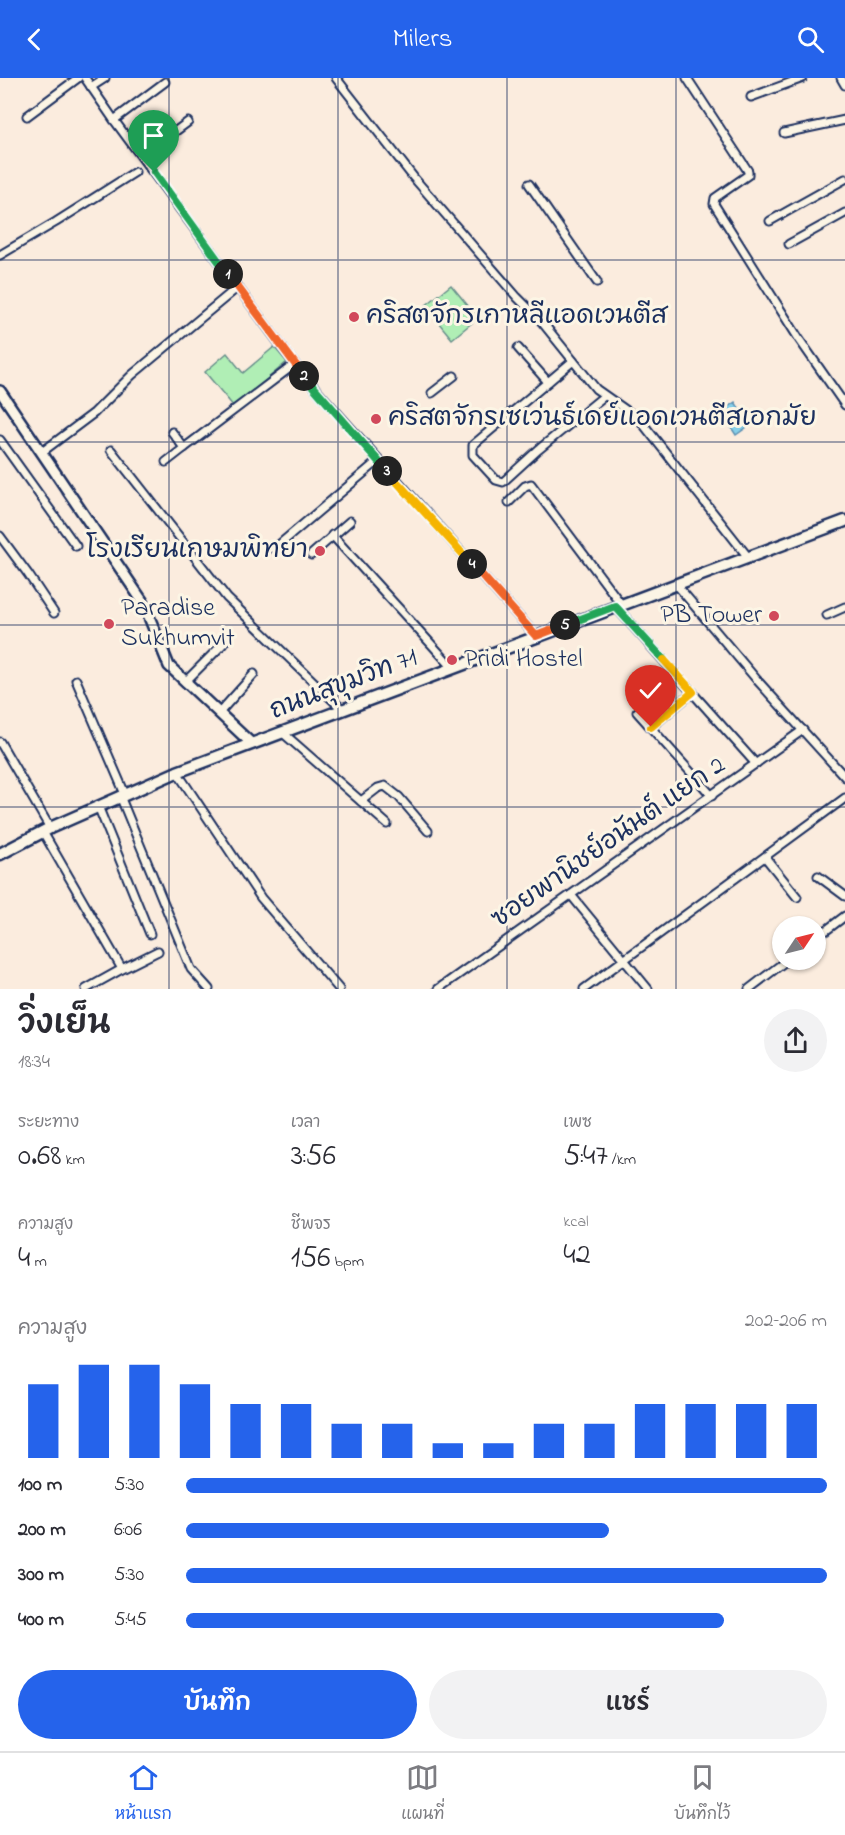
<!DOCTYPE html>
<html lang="th">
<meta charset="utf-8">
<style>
:root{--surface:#fff;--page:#f2f2f3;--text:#2b2b33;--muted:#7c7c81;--line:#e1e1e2;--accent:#2563eb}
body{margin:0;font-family:"Indie Flower","Playpen Sans Thai",sans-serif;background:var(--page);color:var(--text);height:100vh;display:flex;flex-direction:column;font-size:22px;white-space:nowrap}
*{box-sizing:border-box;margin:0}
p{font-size:20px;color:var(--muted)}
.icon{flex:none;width:33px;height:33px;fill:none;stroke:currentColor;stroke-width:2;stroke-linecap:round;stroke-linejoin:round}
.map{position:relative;height:911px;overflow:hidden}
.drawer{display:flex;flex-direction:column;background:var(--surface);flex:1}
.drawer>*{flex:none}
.needle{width:39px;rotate:55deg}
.tools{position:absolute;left:772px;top:838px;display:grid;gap:12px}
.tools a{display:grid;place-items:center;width:54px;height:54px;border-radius:50%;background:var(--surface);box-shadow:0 2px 4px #0004;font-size:30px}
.pin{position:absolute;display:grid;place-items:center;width:51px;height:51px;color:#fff;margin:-62px -26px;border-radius:50% 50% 50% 0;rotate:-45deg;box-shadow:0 0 6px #0007}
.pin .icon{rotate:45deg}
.km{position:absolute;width:30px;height:30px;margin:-15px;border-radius:50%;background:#222;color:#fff;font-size:16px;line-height:30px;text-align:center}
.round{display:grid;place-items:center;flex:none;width:63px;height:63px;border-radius:32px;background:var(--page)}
.headline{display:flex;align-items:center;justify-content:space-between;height:102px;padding:0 18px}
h1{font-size:33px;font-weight:600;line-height:45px}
.metrics{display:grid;grid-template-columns:repeat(3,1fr);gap:9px;height:102px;padding:6px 18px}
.metrics div{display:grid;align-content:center}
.metrics b{font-size:30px;font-weight:600}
.metrics small{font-size:16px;font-weight:400}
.metrics p{font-size:16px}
.chart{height:168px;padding:12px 18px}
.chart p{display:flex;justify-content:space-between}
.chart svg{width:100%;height:108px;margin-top:6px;stroke:var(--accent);stroke-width:6}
.action{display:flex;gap:12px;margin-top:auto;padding:12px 18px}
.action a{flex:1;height:69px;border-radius:36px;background:var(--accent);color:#fff;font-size:24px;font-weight:600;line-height:69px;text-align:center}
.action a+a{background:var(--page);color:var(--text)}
ul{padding:0 18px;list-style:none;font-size:20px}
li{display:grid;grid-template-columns:96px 72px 1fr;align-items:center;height:45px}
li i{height:15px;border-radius:8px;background:var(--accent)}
header{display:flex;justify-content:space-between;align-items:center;height:78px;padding:0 18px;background:var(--accent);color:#fff;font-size:27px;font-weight:600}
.menu{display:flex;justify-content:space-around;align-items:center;height:84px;border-top:2px solid var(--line);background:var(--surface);font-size:16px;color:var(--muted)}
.menu a{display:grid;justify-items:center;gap:3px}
.menu .selected{color:var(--accent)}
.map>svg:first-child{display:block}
</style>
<header><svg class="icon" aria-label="back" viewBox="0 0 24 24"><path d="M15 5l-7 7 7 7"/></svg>Milers<svg class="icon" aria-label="search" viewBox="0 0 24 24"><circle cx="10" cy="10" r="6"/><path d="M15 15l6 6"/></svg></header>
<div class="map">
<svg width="845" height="911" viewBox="0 0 845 911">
<rect width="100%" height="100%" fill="#fbecde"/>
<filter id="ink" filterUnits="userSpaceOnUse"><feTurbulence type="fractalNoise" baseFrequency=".0167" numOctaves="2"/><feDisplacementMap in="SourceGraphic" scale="12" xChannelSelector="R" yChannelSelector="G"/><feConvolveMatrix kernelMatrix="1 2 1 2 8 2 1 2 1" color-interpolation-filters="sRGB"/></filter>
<g filter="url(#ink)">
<g fill="#b0eeb5" stroke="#668e8a" stroke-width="1.5">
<polygon points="451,207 478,240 452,261 425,228"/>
<polygon points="274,269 287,284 234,329 205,294 227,275 243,295"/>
</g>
<polygon fill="#87cfe8" stroke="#5c8fb1" stroke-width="1.5" points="735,324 750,347 736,357 721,334"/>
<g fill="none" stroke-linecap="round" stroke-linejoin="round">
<g stroke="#1b2f5e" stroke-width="11">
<g id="street">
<polyline points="85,0 114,42 299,292 536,558"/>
<polyline points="336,0 414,100 517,219 542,244 596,311 640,342 748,479"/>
<polyline points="687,0 748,93 748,97 715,120 714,126 799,261 845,327"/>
<polyline points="841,0 845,7"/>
<polyline points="91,9 105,0"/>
<polyline points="751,19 803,0"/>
<polyline points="27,38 78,0"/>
<polyline points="114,42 165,4"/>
<polyline points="784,55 845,42"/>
<polyline points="142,78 188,44"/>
<polyline points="529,106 597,204"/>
<polyline points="770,143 845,101"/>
<polyline points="789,166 845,135"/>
<polyline points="0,177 56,144 135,94"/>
<polyline points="518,270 548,304"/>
<polyline points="573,283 473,367 473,377 496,402 503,404 538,372 604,318"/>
<polyline points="432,315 454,298"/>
<polyline points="0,362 76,468"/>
<polyline points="184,370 295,286"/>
<polyline points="111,372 227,520 343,632"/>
<polyline points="42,374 94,335 132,297 238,209"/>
<polyline points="166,384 184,370 172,354"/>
<polyline points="509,424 525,408 531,406 621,526"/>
<polyline points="332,457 453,590"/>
<polyline points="0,458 28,496 54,535"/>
<polyline points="274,471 378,383"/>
<polyline points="311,477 350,443"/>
<polyline points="676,506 757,602 845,699"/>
<polyline points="615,528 756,686"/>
<polyline points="827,537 845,529"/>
<polyline points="76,602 125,716"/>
<polyline points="185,604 224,565"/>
<polyline points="637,634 712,718"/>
<polyline points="219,635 254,596"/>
<polyline points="651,649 693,614"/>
<polyline points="283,655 387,746"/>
<polyline points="0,664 50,750"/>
<polyline points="177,694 261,820 339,911"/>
<polyline points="120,718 191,891 209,911"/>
<polyline points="361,723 378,710 385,708 399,719 428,753"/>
<polyline points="98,728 150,856"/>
<polyline points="43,754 122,891 86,911"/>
<polyline points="765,779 797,819"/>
<polyline points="818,798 845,818"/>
<polyline points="571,817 648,911"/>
<polyline points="816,860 845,838"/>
<polyline points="122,891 158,873"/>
<polyline points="438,911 803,652"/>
<polyline points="584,911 845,720"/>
<polyline points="749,911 787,882"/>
</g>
</g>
<g stroke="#1b2f5e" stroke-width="14">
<polyline id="secondary" points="0,313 143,524 169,588 252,666"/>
</g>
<g stroke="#1b2f5e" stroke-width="15">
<polyline id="primary" points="0,776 50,750 177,694 845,443"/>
</g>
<use href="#street" stroke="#fcf5e5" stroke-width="7"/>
<use href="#secondary" stroke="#fcf5e5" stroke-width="9"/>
<use href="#primary" stroke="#fcf5e5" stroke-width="10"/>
</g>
</g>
<g fill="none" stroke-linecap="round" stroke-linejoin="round" filter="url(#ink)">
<g stroke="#fff" stroke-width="12">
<polyline id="split-1" points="154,94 228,196"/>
</g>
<g stroke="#fff" stroke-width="12">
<polyline id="split-2" points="228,196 304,298"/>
</g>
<g stroke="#fff" stroke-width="12">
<polyline id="split-3" points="304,298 387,393"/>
</g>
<g stroke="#fff" stroke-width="12">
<polyline id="split-4" points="387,393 472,486"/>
</g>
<g stroke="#fff" stroke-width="12">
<polyline id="split-5" points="472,486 536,558 565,547"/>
</g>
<g stroke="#fff" stroke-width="12">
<polyline id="split-6" points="565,547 615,528 664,582"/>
</g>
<g stroke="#fff" stroke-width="12">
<polyline id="split-7" points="651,649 693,614 664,582"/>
</g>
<use href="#split-1" stroke="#22a559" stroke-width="8"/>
<use href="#split-2" stroke="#f0652b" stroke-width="8"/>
<use href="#split-3" stroke="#22a559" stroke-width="8"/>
<use href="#split-4" stroke="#f5b400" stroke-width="8"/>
<use href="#split-5" stroke="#f0652b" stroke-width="8"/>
<use href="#split-6" stroke="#22a559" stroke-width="8"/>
<use href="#split-7" stroke="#f5b400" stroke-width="8"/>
</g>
<path fill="none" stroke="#1b2f5e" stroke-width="1.5" stroke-opacity="0.55" d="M169 0V911M338 0V911M507 0V911M676 0V911M0 182H845M0 364H845M0 547H845M0 729H845"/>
<g fill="#d1495b" stroke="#fcf5e5" stroke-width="2">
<circle cx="354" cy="239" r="6"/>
<circle cx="376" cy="341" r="6"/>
<circle cx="320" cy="473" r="6"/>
<circle cx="774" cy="538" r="6"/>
<circle cx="109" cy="546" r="6"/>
<circle cx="452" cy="582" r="6"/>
</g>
<g text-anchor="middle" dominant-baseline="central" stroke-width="6" stroke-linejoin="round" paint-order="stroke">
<g font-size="26" fill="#1b2f5e" stroke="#fcf5e5" text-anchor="start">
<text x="366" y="239">คริสตจักรเกาหลีแอดเวนตีส</text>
<text x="388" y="341">คริสตจักรเซเว่นธ์เดย์แอดเวนตีสเอกมัย</text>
<text x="308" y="473" text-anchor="end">โรงเรียนเกษมพิทยา</text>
<text x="121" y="531">Paradise<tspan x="121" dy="30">Sukhumvit</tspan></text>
<text x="762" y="538" text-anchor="end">PB Tower</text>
<text x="464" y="582">Pridi Hostel</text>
</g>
<g font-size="26" fill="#1b2f5e" stroke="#fcf5e5">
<text transform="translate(344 607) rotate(-21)">ถนนสุขุมวิท 71</text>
<text transform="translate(609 765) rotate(-35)">ซอยพานิชย์อนันต์ แยก 2</text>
</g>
</g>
</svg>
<div class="tools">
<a><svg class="needle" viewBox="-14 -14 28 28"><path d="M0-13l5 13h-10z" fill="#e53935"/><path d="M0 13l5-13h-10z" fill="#7c7c81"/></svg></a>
</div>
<div class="pin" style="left:154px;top:94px;background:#1e9e55"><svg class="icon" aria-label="arrive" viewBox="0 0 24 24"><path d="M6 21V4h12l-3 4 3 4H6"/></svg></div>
<div class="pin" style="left:651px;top:649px;background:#d93025"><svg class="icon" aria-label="check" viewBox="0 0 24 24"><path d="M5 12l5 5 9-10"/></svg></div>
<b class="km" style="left:228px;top:196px">1</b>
<b class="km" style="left:304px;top:298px">2</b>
<b class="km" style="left:387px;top:393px">3</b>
<b class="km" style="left:472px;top:486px">4</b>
<b class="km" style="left:565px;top:547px">5</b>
</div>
<section class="drawer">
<div class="headline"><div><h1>วิ่งเย็น</h1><p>18:34</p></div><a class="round"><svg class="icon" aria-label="share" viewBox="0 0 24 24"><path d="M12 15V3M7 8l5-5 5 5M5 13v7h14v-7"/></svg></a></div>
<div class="metrics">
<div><p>ระยะทาง</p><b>0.68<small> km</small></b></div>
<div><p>เวลา</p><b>3:56</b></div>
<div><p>เพซ</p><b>5:47<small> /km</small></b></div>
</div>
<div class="metrics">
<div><p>ความสูง</p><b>4<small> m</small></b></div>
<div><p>ชีพจร</p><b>156<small> bpm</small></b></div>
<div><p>kcal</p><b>42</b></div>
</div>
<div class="chart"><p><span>ความสูง</span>202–206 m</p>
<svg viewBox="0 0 160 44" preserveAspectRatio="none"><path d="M5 44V14M15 44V6M25 44V6M35 44V14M45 44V22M55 44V22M65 44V30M75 44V30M85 44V38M95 44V38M105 44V30M115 44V30M125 44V22M135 44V22M145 44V22M155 44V22"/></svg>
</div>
<ul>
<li><b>100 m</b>5:30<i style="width:100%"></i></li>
<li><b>200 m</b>6:06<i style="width:66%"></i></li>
<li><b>300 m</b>5:30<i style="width:100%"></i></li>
<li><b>400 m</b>5:45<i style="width:84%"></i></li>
</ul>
<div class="action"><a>บันทึก</a><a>แชร์</a></div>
</section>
<nav class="menu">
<a class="selected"><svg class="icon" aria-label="home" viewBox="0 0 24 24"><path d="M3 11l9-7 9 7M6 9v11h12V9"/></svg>หน้าแรก</a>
<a><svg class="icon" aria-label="map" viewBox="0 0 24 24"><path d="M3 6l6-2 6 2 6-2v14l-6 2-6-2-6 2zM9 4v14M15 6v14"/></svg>แผนที่</a>
<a><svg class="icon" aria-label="saved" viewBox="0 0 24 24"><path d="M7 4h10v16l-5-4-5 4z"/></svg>บันทึกไว้</a>
</nav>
